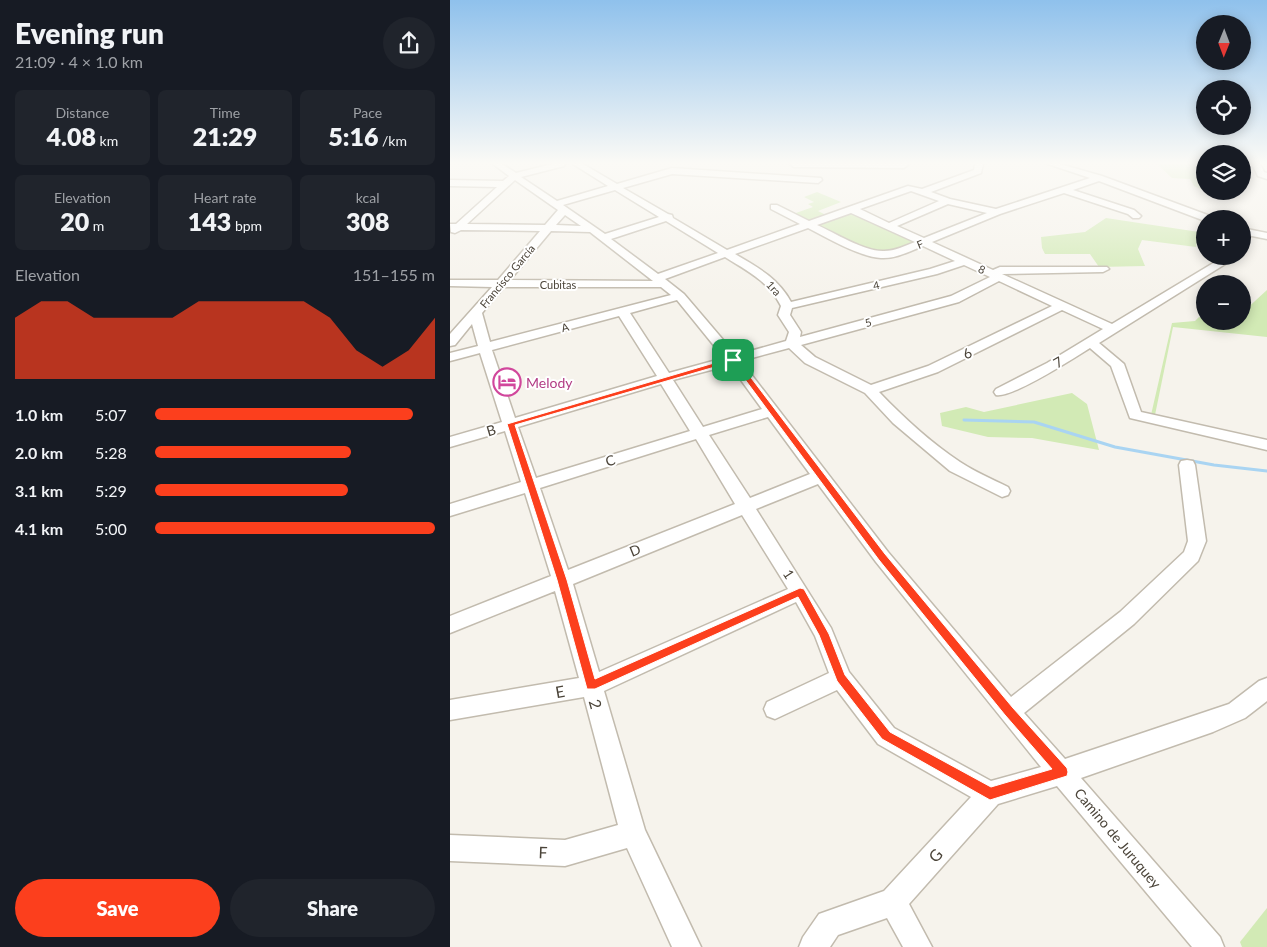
<!DOCTYPE html>
<meta charset="utf-8">
<style>
:root{--surface:#171b24;--page:#20242c;--text:#f1f3f6;--muted:#9ea1a6;--accent:#fc3f1d}
body{margin:0;font-family:Lato,sans-serif;background:var(--page);color:var(--text);height:100vh;display:flex;flex-direction:column;font-size:19px;white-space:nowrap}
*{box-sizing:border-box;margin:0}
p{font-size:16px;color:var(--muted)}
.icon{flex:none;width:28px;height:28px;fill:none;stroke:currentColor;stroke-width:2;stroke-linecap:round;stroke-linejoin:round}
.map{position:relative;flex:1;overflow:hidden}
.panel{display:flex;flex-direction:column;background:var(--surface);width:450px}
.panel>*{flex:none}
.needle{width:32px;rotate:181deg}
.buttons{position:absolute;left:746px;top:15px;display:grid;gap:10px}
.buttons a{display:grid;place-items:center;width:55px;height:55px;border-radius:50%;background:var(--surface);box-shadow:0 2px 12px #0003;font-size:25px}
.pin{position:absolute;display:grid;place-items:center;width:42px;height:42px;color:#fff;margin:-21px;border-radius:10px;box-shadow:0 2px 8px #0006}
.round{display:grid;place-items:center;flex:none;width:52px;height:52px;border-radius:26px;background:var(--page)}
.headline{display:flex;align-items:center;justify-content:space-between;height:85px;padding:0 15px}
h1{font-size:28px;font-weight:800;line-height:38px}
.stats{display:grid;grid-template-columns:repeat(3,1fr);gap:8px;height:85px;padding:5px 15px}
.stats div{display:grid;align-content:center;border-radius:8px;background:var(--page);text-align:center}
.stats b{font-size:25px;font-weight:800}
.stats small{font-size:14px;font-weight:400}
.stats p{font-size:14px}
.chart{height:140px;padding:10px 15px}
.chart p{display:flex;justify-content:space-between}
.chart svg{width:100%;height:90px;margin-top:5px;fill:var(--accent);opacity:.7}
.cta{display:flex;gap:10px;margin-top:auto;padding:10px 15px}
.cta a{flex:1;height:58px;border-radius:30px;background:var(--accent);color:#fff;font-size:20px;font-weight:800;line-height:58px;text-align:center}
.cta a+a{background:var(--page);color:var(--text)}
ul{padding:0 15px;list-style:none;font-size:16px}
li{display:grid;grid-template-columns:80px 60px 1fr;align-items:center;height:38px}
li i{height:12px;border-radius:6px;background:var(--accent)}
main{display:flex;flex:1;min-height:0}
.map>svg:first-child{display:block}
</style>
<main>
<section class="panel">
<div class="headline"><div><h1>Evening run</h1><p>21:09 · 4 × 1.0 km</p></div><a class="round"><svg class="icon" aria-label="share" viewBox="0 0 24 24"><path d="M12 15V3M7 8l5-5 5 5M5 13v7h14v-7"/></svg></a></div>
<div class="stats">
<div><p>Distance</p><b>4.08<small> km</small></b></div>
<div><p>Time</p><b>21:29</b></div>
<div><p>Pace</p><b>5:16<small> /km</small></b></div>
</div>
<div class="stats">
<div><p>Elevation</p><b>20<small> m</small></b></div>
<div><p>Heart rate</p><b>143<small> bpm</small></b></div>
<div><p>kcal</p><b>308</b></div>
</div>
<div class="chart"><p><span>Elevation</span>151–155 m</p>
<svg viewBox="0 0 160 44" preserveAspectRatio="none"><path d="M0 44V14L10 6L20 6L30 14L40 14L50 14L60 14L70 6L80 6L90 6L100 6L110 6L120 14L130 30L140 38L150 30L160 14V44z"/></svg>
</div>
<ul>
<li><b>1.0 km</b>5:07<i style="width:92%"></i></li>
<li><b>2.0 km</b>5:28<i style="width:70%"></i></li>
<li><b>3.1 km</b>5:29<i style="width:69%"></i></li>
<li><b>4.1 km</b>5:00<i style="width:100%"></i></li>
</ul>
<div class="cta"><a>Save</a><a>Share</a></div>
</section>
<div class="map">
<svg width="817" height="947" viewBox="0 0 817 947">
<rect width="100%" height="100%" fill="#f6f3ec"/>
<g fill="#d2eab5">
<polygon points="707,164 755,164 755,191 744,186 740,179 722,178"/>
<polygon points="367,192 391,202 368,211 376,215 358,221 343,214 363,207 358,204 364,202 354,197"/>
<polygon points="402,213 466,242 466,243 434,253 404,245 367,225"/>
<polygon points="656,218 749,232 746,247 692,240 688,249 695,266 649,267 640,254 595,254 592,248 591,237 635,232"/>
<polygon points="817,290 817,337 723,327 705,415 701,415 722,323 745,321 749,317 755,319 755,321 764,321 778,325 782,321 792,321 793,312"/>
<polygon points="622,393 637,404 649,450 582,438 538,437 492,426 490,413 516,407 534,412"/>
<polygon points="817,908 817,947 792,947 790,942"/>
</g>
<g fill="none" stroke-linecap="round" stroke-linejoin="round">
<polyline stroke="#a9d4f2" stroke-width="3" points="514,420 584,422 665,447 764,465 817,471"/>
<g stroke="#c2bbae" stroke-width="3">
<g id="minor">
<path d="M43 164H52L66 173 102 164H115L114 166 71 177 107 201 158 186 123 164H133L167 184 222 168 371 178 372 180 368 183 222 174 173 188 218 214 222 215 223 218 277 250 350 224 321 209V205H327L359 221 458 186 472 189 524 170 525 164H533L531 173 481 192 500 199 546 209 640 178 598 164H610L652 176 763 217 765 219H755V221L649 181 623 190 684 210 691 216 689 218H683L678 214 614 193 550 214 482 242 543 270 550 267H657L659 269 653 272 552 274 662 324 775 256H788L649 343 674 364 691 412 817 440V450L680 418 661 366 640 348C624 358 561 399 546 395L544 392 546 389 597 363 653 329 612 310 488 372 429 392C454 418 480 442 510 462 525 472 542 479 558 487L560 491 558 495 552 497 500 471 443 423 415 393 355 363 339 348 291 361 438 552 561 697 670 612 734 552 738 541 729 465 731 461 737 460 743 461 745 465 756 541 748 561 684 624 574 713 615 759 779 704 809 681 817 678V701L795 718 763 732 631 778 770 937 774 947H742L607 786 548 804 459 904 482 947H453L437 918 388 935 380 947H349L353 937 369 914 434 891 521 797 428 744 387 690 325 719 317 716 314 709 317 702 379 673 365 636 346 602 154 691 195 830 251 947H222L177 848 115 866 0 861V835L115 840 168 825 134 697 0 720V700L129 678 105 591 0 633V616L101 576 75 493 0 516V504L71 482 55 431 0 447V437L52 422 30 353 0 361V353L28 346 22 324 5 345 0 346V334L42 287 0 286V280H48L90 231 11 230 5 233 1 232 0 224H6L47 187 0 186V180L53 181 59 176ZM65 180 108 210 95 225 17 224ZM165 190 209 217 155 234 113 205ZM461 191 489 201 439 223 410 209ZM498 204 537 213 474 238 447 226ZM401 213 465 242C455 246 445 251 434 251 415 252 385 233 367 225ZM115 215 131 226 106 225ZM216 221 268 253 208 274 161 239ZM358 228C377 238 410 257 431 258 446 259 460 251 473 246L505 261 480 269 341 302C328 278 307 267 285 254ZM101 231 140 232 203 281 60 280ZM275 257C299 272 318 281 331 306L328 315 339 332 336 341 286 355 234 294 215 279ZM514 265 540 277 501 296 350 337 351 332 340 315 342 308 487 274ZM549 281 602 306 478 366 421 385 365 357 351 345 509 302ZM54 287H211L221 295 40 342 32 313ZM227 300 274 358 219 373 180 313ZM169 316 207 376 65 418 42 350ZM280 365 312 409 253 427 223 380ZM211 384 240 431 86 478 68 427ZM318 417 360 474 300 498 259 435ZM246 439 285 504 118 570 90 488ZM368 484 426 562 591 767 541 781 444 728 399 672 381 628 306 509ZM292 515 338 589 149 672 123 584Z"/>
<polygon points="340,164 457,164 458,165 454,168 344,167"/>
<polygon points="802,164 810,164 814,172 817,173 817,179 808,176"/>
<polygon points="792,228 817,233 817,239 792,234"/>
</g>
</g>
<use href="#minor" fill="#fff" fill-rule="evenodd"/>
</g>
<linearGradient id="sky" x2="0" y2="1"><stop stop-color="#8fc1ec"/><stop offset="0.55" stop-color="#fbfaf6"/><stop offset="1" stop-color="#fbfaf6" stop-opacity="0"/></linearGradient>
<rect width="817" height="296" fill="url(#sky)"/>
<path fill="#fc3f1d" stroke="#fff" fill-rule="evenodd" d="M281 358H286L435 554 563 708 617 768 618 772 617 776 540 800 432 739 387 681 369 635 348 597 145 689H137L107 580 57 424ZM282 362 429 560 555 715 602 769 541 787 440 732 395 675 379 634 354 589 350 588 145 679 117 580 65 425Z"/>
<defs>
<g id="hotel-ring" transform="scale(1.4375)"><circle r="9.5" fill="#fff" stroke="#d1479c" stroke-width="1.5"/><path d="M-6-4.5h1.5V1H6V5H4.5V3h-9V5H-6ZM-4 0a1.8 1.8 0 1 1 3.6 0ZM.5 0V-2.5h3Q6-2.5 6 0Z" fill="#d1479c"/></g>
</defs>
<g fill-rule="evenodd">
<use href="#hotel-ring" x="57" y="382"/>
</g>
<g text-anchor="middle" dominant-baseline="central" stroke-width="4" stroke-linejoin="round" paint-order="stroke">
<g font-size="11" fill="#4b4439" stroke="#fff">
<text transform="translate(470 244) rotate(-22)">F</text>
<text transform="translate(532 269) rotate(25)">8</text>
<text transform="translate(57 276) rotate(-50)">Francisco García</text>
<text x="108" y="284">Cubitas</text>
<text transform="translate(426 285) rotate(-13)">4</text>
<text transform="translate(324 288) rotate(48)">1ra</text>
<text transform="translate(418 322) rotate(-16)">5</text>
<text transform="translate(115 327) rotate(-15)">A</text>
</g>
<g font-size="14" fill="#4b4439" stroke="#fff">
<text transform="translate(517 353) rotate(-27)">6</text>
<text transform="translate(608 362) rotate(-31)">7</text>
<text transform="translate(41 430) rotate(-17)">B</text>
<text transform="translate(160 460) rotate(-17)">C</text>
<text transform="translate(185 550) rotate(-22)">D</text>
<text transform="translate(339 574) rotate(57)">1</text>
<text transform="translate(668 838) rotate(50)">Camino de Juruquey</text>
</g>
<g font-size="14" fill="#b23c85" stroke="#fff" text-anchor="start">
<text x="76" y="382">Melody</text>
</g>
<g font-size="16" fill="#4b4439" stroke="#fff">
<text transform="translate(110 691) rotate(-10)">E</text>
<text transform="translate(146 704) rotate(74)">2</text>
<text transform="translate(93 852) rotate(2)">F</text>
<text transform="translate(485 855) rotate(-48)">G</text>
</g>
</g>
</svg>
<div class="buttons">
<a><svg class="needle" viewBox="-14 -14 28 28"><path d="M0-13l5 13h-10z" fill="#e53935"/><path d="M0 13l5-13h-10z" fill="#9ea1a6"/></svg></a>
<a><svg class="icon" aria-label="locate" viewBox="0 0 24 24"><circle cx="12" cy="12" r="6"/><path d="M12 2v4M12 18v4M2 12h4M18 12h4"/></svg></a>
<a><svg class="icon" aria-label="layers" viewBox="0 0 24 24"><path d="M12 4l9 5-9 5-9-5zM3 14l9 5 9-5"/></svg></a>
<a>+</a>
<a>−</a>
</div>
<div class="pin" style="left:283px;top:360px;background:#1e9e55"><svg class="icon" aria-label="arrive" viewBox="0 0 24 24"><path d="M6 21V4h12l-3 4 3 4H6"/></svg></div>
</div>
</main>
